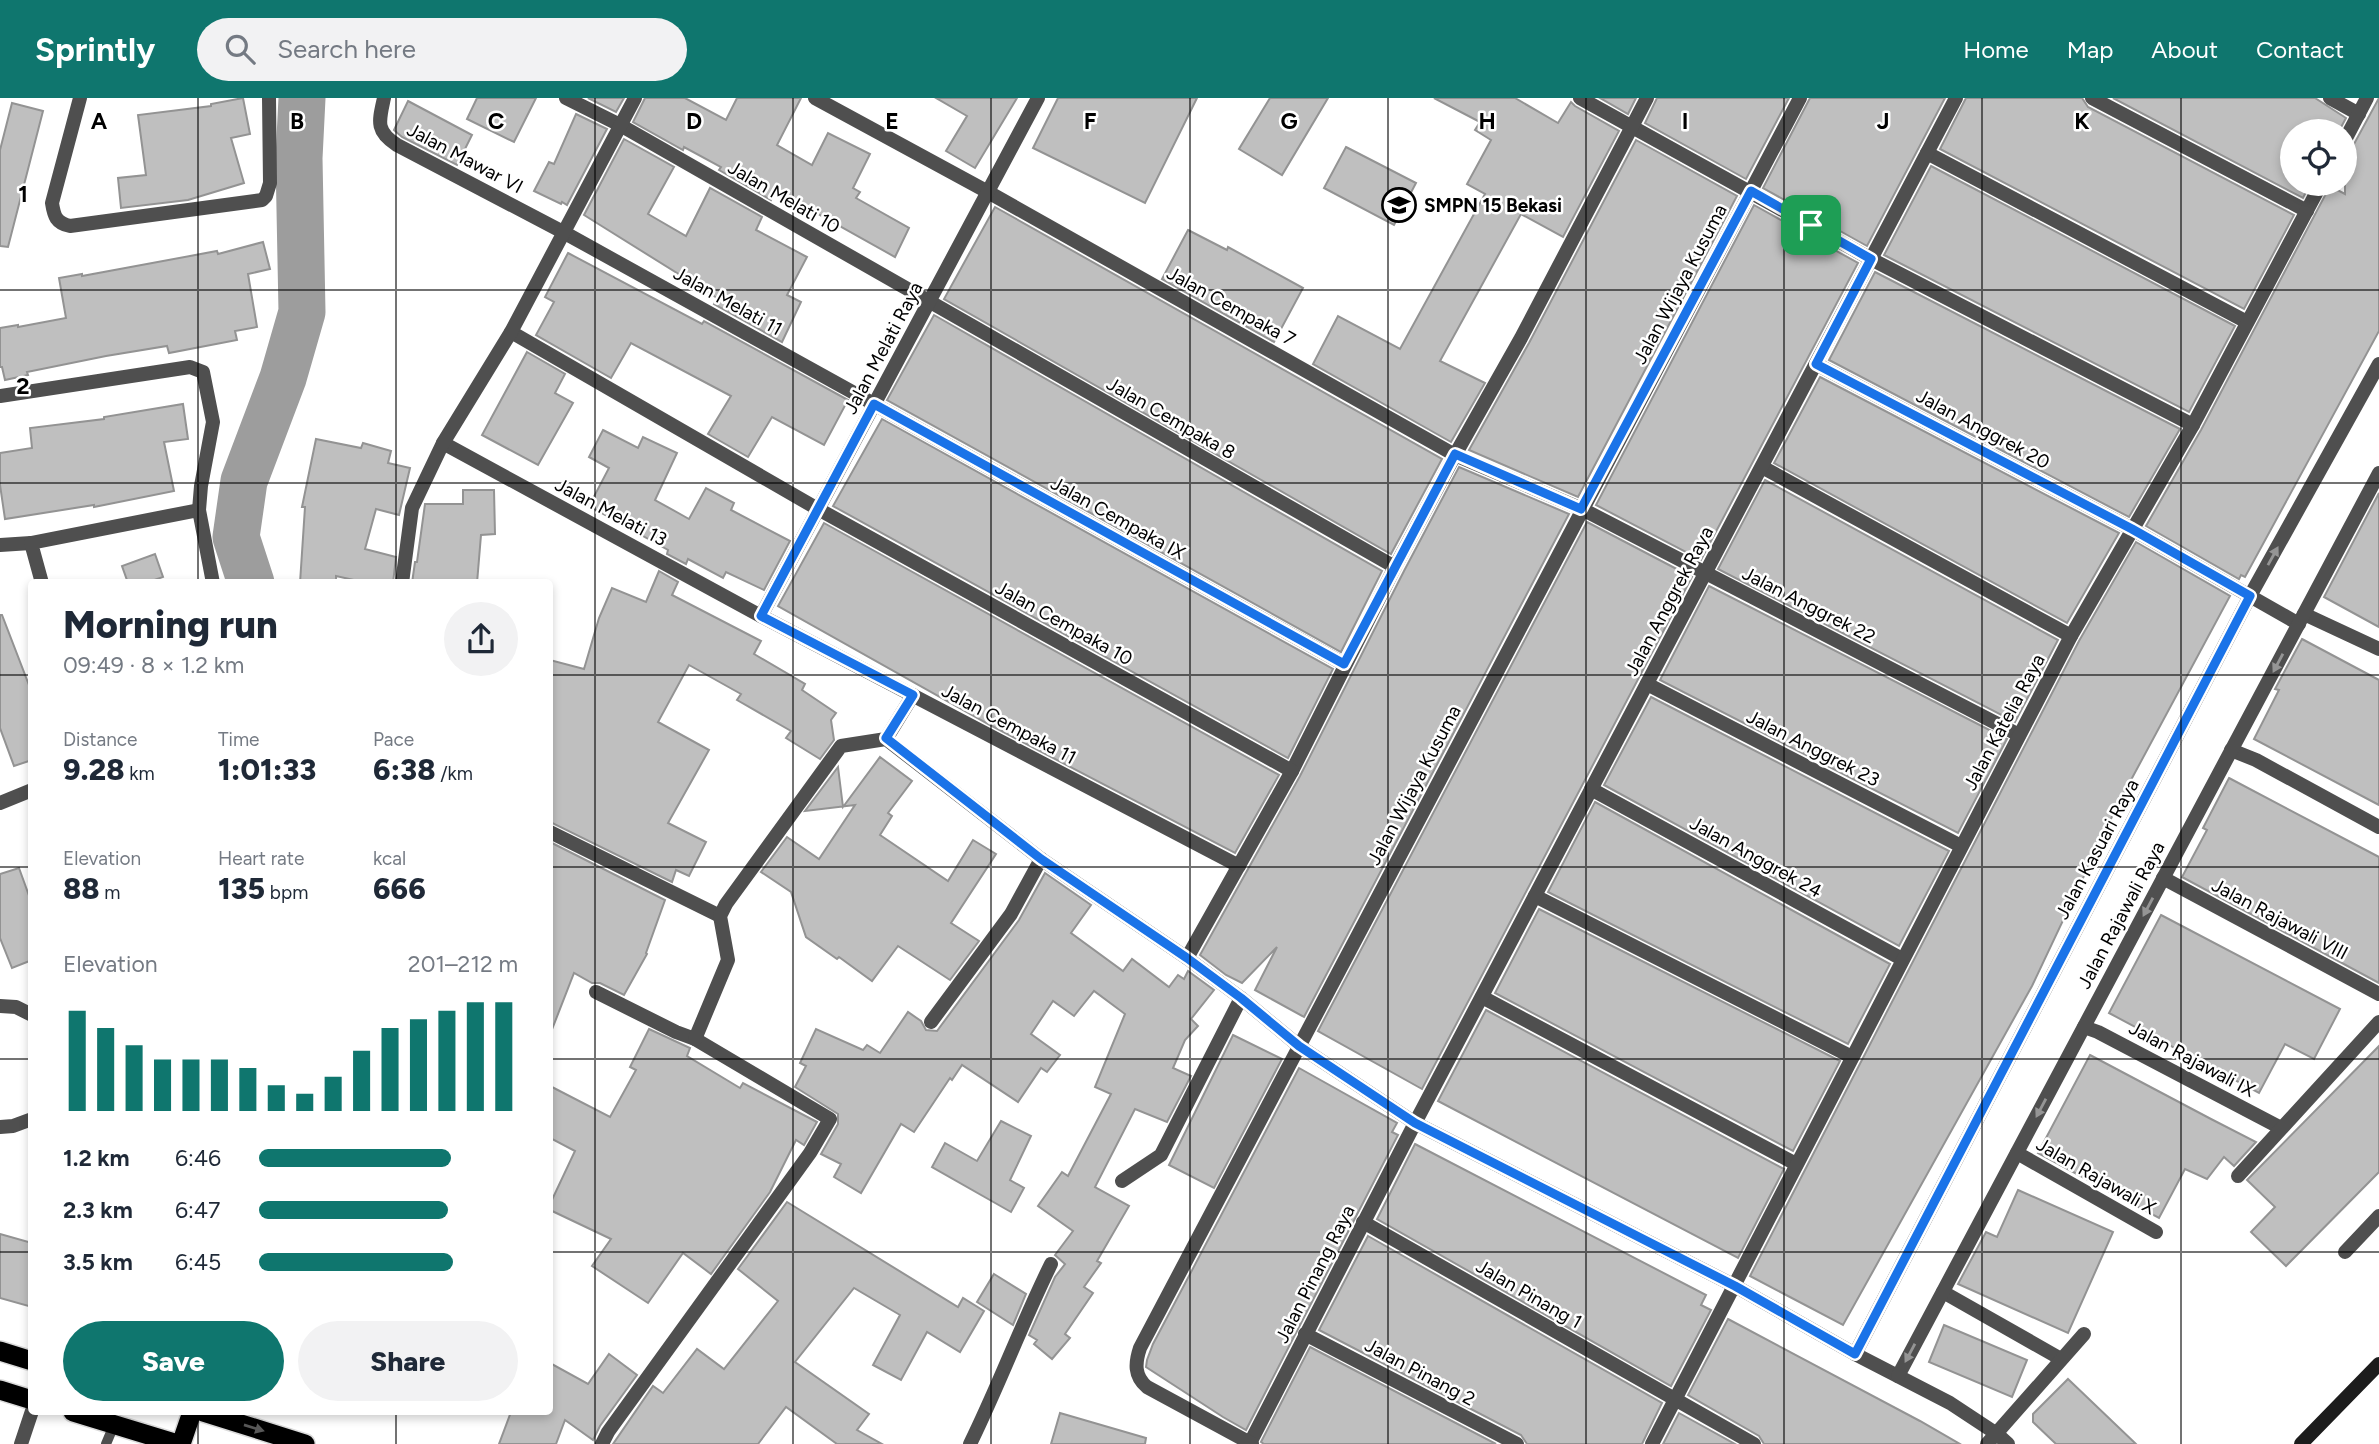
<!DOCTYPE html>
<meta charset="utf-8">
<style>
:root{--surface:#fff;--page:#f2f2f3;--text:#1f2937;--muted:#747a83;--accent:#0f766e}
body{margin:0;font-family:Figtree,sans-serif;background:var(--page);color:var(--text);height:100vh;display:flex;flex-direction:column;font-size:26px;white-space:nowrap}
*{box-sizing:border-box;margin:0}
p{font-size:23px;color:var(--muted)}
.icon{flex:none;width:38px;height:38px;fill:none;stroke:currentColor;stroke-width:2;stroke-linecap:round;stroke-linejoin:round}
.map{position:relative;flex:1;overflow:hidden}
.sheet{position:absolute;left:28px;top:481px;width:525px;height:836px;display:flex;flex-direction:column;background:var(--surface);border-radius:7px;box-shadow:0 4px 10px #0003}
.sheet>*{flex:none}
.tools{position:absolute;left:2280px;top:21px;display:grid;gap:14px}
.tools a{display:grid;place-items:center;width:77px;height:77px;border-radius:50%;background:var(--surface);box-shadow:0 4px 10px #0003;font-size:35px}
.pin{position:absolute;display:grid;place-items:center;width:60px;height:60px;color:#fff;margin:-30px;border-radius:14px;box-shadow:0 4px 10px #0006}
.round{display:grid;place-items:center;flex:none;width:74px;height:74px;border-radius:37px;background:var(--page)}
.summary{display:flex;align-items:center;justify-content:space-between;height:119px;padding:0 35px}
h1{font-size:38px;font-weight:800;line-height:52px}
.figures{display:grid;grid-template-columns:repeat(3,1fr);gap:10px;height:119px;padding:7px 35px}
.figures div{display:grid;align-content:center}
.figures b{font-size:30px;font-weight:800}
.figures small{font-size:19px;font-weight:400}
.figures p{font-size:19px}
.chart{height:196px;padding:14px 35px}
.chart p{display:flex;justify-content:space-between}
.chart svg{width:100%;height:126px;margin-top:7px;stroke:var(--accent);stroke-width:6}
.cta{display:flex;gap:14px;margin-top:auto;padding:14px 35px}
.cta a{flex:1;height:80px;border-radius:42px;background:var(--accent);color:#fff;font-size:28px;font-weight:800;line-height:80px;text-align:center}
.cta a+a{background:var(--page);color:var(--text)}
ul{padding:0 35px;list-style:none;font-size:23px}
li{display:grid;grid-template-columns:112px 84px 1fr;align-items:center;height:52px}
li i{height:18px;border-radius:9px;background:var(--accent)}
header{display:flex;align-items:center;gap:42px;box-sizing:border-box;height:98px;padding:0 35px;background:var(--accent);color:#fff}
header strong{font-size:33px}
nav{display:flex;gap:38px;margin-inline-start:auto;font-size:24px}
.search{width:490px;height:63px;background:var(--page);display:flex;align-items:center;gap:18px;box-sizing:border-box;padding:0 24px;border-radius:38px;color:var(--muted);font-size:26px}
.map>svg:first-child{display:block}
</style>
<header>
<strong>Sprintly</strong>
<div class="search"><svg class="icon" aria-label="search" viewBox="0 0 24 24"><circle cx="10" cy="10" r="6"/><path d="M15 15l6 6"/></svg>Search here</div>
<nav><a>Home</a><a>Map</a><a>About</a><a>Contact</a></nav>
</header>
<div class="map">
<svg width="2379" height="1346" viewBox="0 0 2379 1346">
<rect width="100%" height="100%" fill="#fff"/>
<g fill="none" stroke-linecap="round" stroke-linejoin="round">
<polyline stroke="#9d9d9d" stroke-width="47" points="251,485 236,439 244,383 283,280 302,214 299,60 302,0"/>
</g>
<g fill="#bfbfbf" stroke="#939393" stroke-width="2">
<polygon points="243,0 250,36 231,40 244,85 188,102 121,110 118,80 146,77 138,17 211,8 211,6"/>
<polygon points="477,0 536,0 514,44 467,21"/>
<polygon points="588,0 624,0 616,14"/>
<polygon points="645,0 685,0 726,22 737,0 801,0 777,47 812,67 828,35 870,56 853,90 860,94 856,100 909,130 895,159 775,92 771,102 719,72 721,69 684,49 683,52 633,24"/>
<polygon points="936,0 1017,0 975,70 946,53 967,18"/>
<polygon points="1058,0 1197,0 1145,105 1033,50"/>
<polygon points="1270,0 1328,0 1282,77 1239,51"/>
<polygon points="1434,0 1515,0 1558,25 1571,4 1575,8 1619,33 1563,139 1521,116 1440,263 1485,285 1451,344 1313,266 1338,218 1400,251 1485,96 1467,86 1491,42 1475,32 1480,24"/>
<polygon points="1600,0 1636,0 1628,16"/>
<polygon points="1657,0 1789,0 1746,81 1645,25"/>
<polygon points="1810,0 1945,0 1867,148 1763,90"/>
<polygon points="1966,0 2082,0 2088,9 2294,117 2244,211 1940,51"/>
<polygon points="2113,0 2315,0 2346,20 2339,33 2292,33 2292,86 2310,86 2303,100"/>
<polygon points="2379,0 2379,233 2245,479 2241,477 2239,481 2146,428 2201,332 2330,88 2345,96 2345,52 2354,46"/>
<polygon points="408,3 472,37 457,67 402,39 394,32"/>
<polygon points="12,5 43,13 8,149 0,148 0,52"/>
<polygon points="576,16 607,31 567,107 562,104 561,106 534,93 549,64 554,66"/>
<polygon points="624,41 674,69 648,116 686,138 710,90 762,119 756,132 807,159 787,197 801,204 782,244 714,206 717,200 584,117"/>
<polygon points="1636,42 1737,98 1578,399 1469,352 1529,245"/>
<polygon points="1346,49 1416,85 1394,127 1324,90"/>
<polygon points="1931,68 2235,228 2189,314 1884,157"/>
<polygon points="1754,107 1858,165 1701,462 1596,407"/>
<polygon points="995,109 1442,361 1391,456 944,201"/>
<polygon points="1188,132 1227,152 1228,149 1303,190 1274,244 1162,181"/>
<polygon points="263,144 270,171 248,176 257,229 235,233 237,242 169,255 167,248 106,258 27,274 28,277 5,282 2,269 0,269 0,230 18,227 18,229 66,220 59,180 82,176 82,178 217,153 218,156"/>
<polygon points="568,155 702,226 704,223 848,302 824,347 772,319 748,359 708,336 731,298 631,245 611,280 536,237 554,204 545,199"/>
<polygon points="1875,174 2180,331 2129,419 1829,262"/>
<polygon points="934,217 1382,473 1341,554 887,302"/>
<polygon points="527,254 565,276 555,295 573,305 538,367 482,337"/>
<polygon points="1820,279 2119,435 2067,525 1774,365"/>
<polygon points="183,306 188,341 164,344 174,393 94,409 94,407 5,421 0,387 0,355 32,350 30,330 104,321 104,319"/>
<polygon points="882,321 1333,571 1288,660 833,408"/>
<polygon points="603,332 638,350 643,339 677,355 655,402 689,421 706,390 734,405 731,412 790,443 764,492 726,474 723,480 688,461 686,466 667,456 668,452 589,408 609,370 589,359"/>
<polygon points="316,341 361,350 363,345 391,353 388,365 410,370 399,417 376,411 365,451 396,459 393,485 367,485 336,478 336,485 300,485 305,409 302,409"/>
<polygon points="1459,369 1569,416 1304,919 1255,892 1277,849 1242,885 1226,877 1200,857 1300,678 1404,473"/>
<polygon points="1765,382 2058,542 2015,624 1718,471"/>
<polygon points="463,392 494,392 495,436 481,437 477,485 412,485 415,464 417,464 425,406 463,406"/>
<polygon points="2379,395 2379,529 2324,499"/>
<polygon points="1587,424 1692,479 1422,991 1318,933"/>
<polygon points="824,425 1279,677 1235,755 990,627 778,508"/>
<polygon points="2136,444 2230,498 2117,708 2032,888 1843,1227 1750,1178 2079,543"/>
<polygon points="155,456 163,479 146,485 128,485 122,468"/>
<polygon points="659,473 678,484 672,497 761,543 754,556 805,586 802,592 836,615 831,622 834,642 820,661 786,640 791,633 737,602 741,596 689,567 658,624 709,652 668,725 706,744 689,778 676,772 672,784 550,724 550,562 584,571 599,520 612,490 646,504"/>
<polygon points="1709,488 2007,641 1958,735 1660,582"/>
<polygon points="0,517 2,517 32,595 32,662 14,668 0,630"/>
<polygon points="2302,541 2379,582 2379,707 2254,641 2279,592 2275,591"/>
<polygon points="1651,599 1949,753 1899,848 1604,687"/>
<polygon points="880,659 912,683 888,715 892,718 880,737 948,783 973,742 996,756 951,825 979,843 950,882 898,848 872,883 839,859 837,861 806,839 791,794 761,774 787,739 819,761 855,707 805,713 838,669 843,709"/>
<polygon points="2229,680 2379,759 2379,885 2182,779 2207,732 2203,730"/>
<polygon points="1595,704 1890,866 1848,946 1548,794"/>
<polygon points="550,744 665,802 646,855 647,856 624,897 600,885 592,885 574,875 551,934"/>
<polygon points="19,770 32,806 32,862 12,870 0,840 0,776"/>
<polygon points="1045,775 1091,807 1071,835 1123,873 1132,861 1169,889 1178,877 1184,881 1188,873 1214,892 1191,921 1198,928 1185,942 1173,970 1191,978 1167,1024 1135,1011 1095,1089 1129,1108 1097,1163 1101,1165 1084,1189 1093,1195 1065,1236 1070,1240 1052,1261 1034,1246 1037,1242 1029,1237 1055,1179 1065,1166 1055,1157 1073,1133 1038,1108 1062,1074 1068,1078 1111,996 1095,989 1125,916 1094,893 1074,918 1053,903 1031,936 1060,957 1047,974 1041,970 1018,1004 962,967 952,982 950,980 914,1034 901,1026 861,1095 834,1079 841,1066 821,1056 838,1026 838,1016 795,989 806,968 800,965 816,931 863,952 867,947 880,955 908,914 921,923 926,932 937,933 1019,822"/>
<polygon points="1539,811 1840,963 1793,1053 1495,895"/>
<polygon points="2161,817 2340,911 2314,961 2285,946 2259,995 2109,915"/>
<polygon points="1486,912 1784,1071 1738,1160 1438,1003"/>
<polygon points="649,931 690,950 687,958 740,990 743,985 817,1024 804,1047 796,1042 770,1094 711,1176 683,1155 648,1205 592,1168 611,1141 550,1112 550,1106 575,1053 550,1040 550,988 610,1019 636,972 630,969"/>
<polygon points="1233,937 1282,961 1214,1090 1169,1067"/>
<polygon points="2379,948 2379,1074 2286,1168 2251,1134 2275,1109 2247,1082"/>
<polygon points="2090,957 2211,1021 2256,1044 2234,1068 2224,1059 2207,1081 2185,1071 2159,1120 2127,1103 2038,1055"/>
<polygon points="1299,970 1397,1025 1392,1034 1398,1037 1246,1332 1223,1319 1146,1269 1147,1262 1153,1246"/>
<polygon points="1001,1023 1031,1038 1010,1082 1024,1090 1011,1114 932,1069 945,1045 977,1063"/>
<polygon points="1415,1046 1706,1197 1701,1207 1711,1212 1671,1288 1377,1121"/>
<polygon points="2018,1092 2113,1134 2068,1235 1958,1186 1986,1134 1997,1139"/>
<polygon points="787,1104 958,1209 963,1200 984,1213 960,1254 927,1234 901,1282 873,1267 900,1217 854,1190 795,1264 869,1316 857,1332 882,1346 837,1346 786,1309 758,1346 613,1346 653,1288 663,1295 697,1251 724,1271 778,1203 738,1171"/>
<polygon points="0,1136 32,1145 32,1209 0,1200"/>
<polygon points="1368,1138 1662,1305 1642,1346 1527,1346 1521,1337 1319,1232"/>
<polygon points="994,1176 1026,1196 1013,1227 977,1204"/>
<polygon points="1728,1221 1920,1323 1960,1346 1764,1346 1759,1338 1688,1297"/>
<polygon points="1944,1227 2027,1262 2012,1299 1929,1264"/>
<polygon points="1310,1249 1496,1346 1264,1346 1261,1344"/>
<polygon points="609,1256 637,1277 600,1328 593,1342 565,1322 556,1346 499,1346 511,1314 550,1314 550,1265 588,1286"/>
<polygon points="2068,1281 2136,1346 2056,1346 2033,1324 2033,1316"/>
<polygon points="1060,1315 1146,1340 1145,1346 1051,1346"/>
<polygon points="1679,1315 1735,1346 1663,1346"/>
</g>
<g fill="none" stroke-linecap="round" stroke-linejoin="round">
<g stroke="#dbdbdb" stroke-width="22">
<g id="trunk">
<polyline points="0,1253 32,1263"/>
<polyline points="0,1292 32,1302"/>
<polyline points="73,1314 178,1346"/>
<polyline points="203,1314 305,1346"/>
<polyline points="181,1346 192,1314"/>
</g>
</g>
<polyline stroke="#4f4f4f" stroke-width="10" points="106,1346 114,1327"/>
<g stroke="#4f4f4f" stroke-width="14">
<path d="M80 0 52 105C54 118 56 125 70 128L262 102 266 98 270 85 269 0"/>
<path d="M384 0C379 23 375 33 397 47L563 134 1344 566"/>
<polyline points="566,0 620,27 1395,469"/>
<polyline points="815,0 988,94 1455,357 1582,411 2019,637"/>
<polyline points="1580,0 1871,161 2193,327"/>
<polyline points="1647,0 1521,240 1455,357 1395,469 1292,673 1187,860 1241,900 1299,948 1415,1025 1735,1188 1855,1256 1950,1305 1997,1336 2008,1346"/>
<polyline points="2092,0 2307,113"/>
<polyline points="2330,0 2359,16"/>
<polyline points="2345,42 2367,0"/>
<polyline points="1927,55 2247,224"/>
<polyline points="511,234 818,411 1292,673"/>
<polyline points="1816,266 2132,431 2299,526"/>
<polyline points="0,298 190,269 203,274 213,324 201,388 199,412"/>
<polyline points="443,345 761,518 1239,768"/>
<polyline points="1762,369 2071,538"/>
<polyline points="0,447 31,445"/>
<polyline points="42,485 31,445 199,412 213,485"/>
<polyline points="402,485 412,410 443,345 511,234 635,0"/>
<polyline points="2304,516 2379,551"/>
<polyline points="761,518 1038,0"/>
<polyline points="1647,586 1961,748"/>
<polyline points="886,641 913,597"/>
<polyline points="2231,652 2256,662 2379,729"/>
<polyline points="1591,691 1902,861"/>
<polyline points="0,705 32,692"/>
<polyline points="550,734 720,818"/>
<polyline points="2163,780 2379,896"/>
<polyline points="1535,798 1852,959"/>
<polyline points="596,894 676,934 695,941 830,1021 810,1055 608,1334 602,1346"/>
<polyline points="1482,899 1796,1066"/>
<polyline points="0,908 16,909 32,917"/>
<polyline points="931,924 1011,816 1041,761"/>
<polyline points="2084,929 2098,934 2281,1030"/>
<polyline points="695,941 728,862 720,818 726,806 841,648 886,641 1041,761 1187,860"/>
<polyline points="0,1029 13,1028 32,1021"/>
<polyline points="2017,1055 2156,1134"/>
<polyline points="2238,1078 2379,924"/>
<polyline points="1122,1083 1161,1057 1241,900"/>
<polyline points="1363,1124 1754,1346"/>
<polyline points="2345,1154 2379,1118"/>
<polyline points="1943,1194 2061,1261"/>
<polyline points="1305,1236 1517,1346"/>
<polyline points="1855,1256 2250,498 2379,266"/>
<polyline points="1898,1278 2379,375"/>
<polyline points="1250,1345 1415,1025 1956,0"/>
<polyline points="21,1346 32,1313"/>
<path d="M970 1346C999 1287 1022 1225 1051 1166"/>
<path d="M1252 1346 1147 1289C1134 1278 1135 1265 1140 1250L1800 0"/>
<polyline points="1652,1346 2071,538 2193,327 2321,86"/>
<polyline points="1987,1346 2084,1236"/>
</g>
<polyline stroke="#1c1c1c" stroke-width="14" points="2301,1346 2379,1266"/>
<use href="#trunk" stroke="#000" stroke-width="19"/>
</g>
<defs><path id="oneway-solid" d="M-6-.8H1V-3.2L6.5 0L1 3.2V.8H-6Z" transform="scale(1.75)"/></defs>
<g fill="#959595">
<use href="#oneway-solid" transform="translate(2273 458) rotate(-61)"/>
<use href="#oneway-solid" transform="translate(2278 565) rotate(118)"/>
<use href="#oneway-solid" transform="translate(2148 809) rotate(118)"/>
<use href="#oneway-solid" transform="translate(2041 1010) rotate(118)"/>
<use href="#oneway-solid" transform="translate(1910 1255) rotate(118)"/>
</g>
<use fill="#595959" href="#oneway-solid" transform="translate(254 1330) rotate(17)"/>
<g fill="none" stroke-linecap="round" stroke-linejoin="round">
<g stroke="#fff" stroke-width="14">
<polygon id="route" points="1751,93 1871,161 1816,266 2132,431 2250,498 1855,1256 1735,1188 1415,1025 1299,948 1241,900 1187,860 1041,761 886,640 913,597 761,518 874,306 1344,566 1455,356 1581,411"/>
</g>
<use href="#route" stroke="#1a73e8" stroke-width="9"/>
</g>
<path fill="none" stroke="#000" stroke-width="2" stroke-opacity="0.55" d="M198 0V485M396 0V485M595 0V1346M793 0V1346M991 0V1346M1190 0V1346M1388 0V1346M1586 0V1346M1784 0V1346M1982 0V1346M2181 0V1346M0 192H2379M0 385H2379M0 577H32M550 577H2379M0 769H32M550 769H2379M0 961H32M550 961H2379M0 1154H32M550 1154H2379M198 1314V1346M396 1314V1346"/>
<defs>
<g id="school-ring" transform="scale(1.75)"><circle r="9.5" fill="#fff" stroke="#000" stroke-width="1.5"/><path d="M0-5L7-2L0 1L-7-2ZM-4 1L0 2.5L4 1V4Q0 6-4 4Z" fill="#000"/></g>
</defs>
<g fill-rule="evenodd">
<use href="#school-ring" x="1399" y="107"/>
</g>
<g text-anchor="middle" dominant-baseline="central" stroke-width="5" stroke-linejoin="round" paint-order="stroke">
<g font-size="19" fill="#000" stroke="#fff">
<text transform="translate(465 60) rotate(28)">Jalan Mawar VI</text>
<text transform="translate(784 99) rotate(30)">Jalan Melati 10</text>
<text transform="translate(1680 186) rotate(-62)">Jalan Wijaya Kusuma</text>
<text transform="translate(728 203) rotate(29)">Jalan Melati 11</text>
<text transform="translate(1231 208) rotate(29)">Jalan Cempaka 7</text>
<text transform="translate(883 250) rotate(-62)">Jalan Melati Raya</text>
<text transform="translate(1171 320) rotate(30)">Jalan Cempaka 8</text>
<text transform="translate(1983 331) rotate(28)">Jalan Anggrek 20</text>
<text transform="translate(611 414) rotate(28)">Jalan Melati 13</text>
<text transform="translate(1118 420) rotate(29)">Jalan Cempaka IX</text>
<text transform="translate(1669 503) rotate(-62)">Jalan Anggrek Raya</text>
<text transform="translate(1809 507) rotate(27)">Jalan Anggrek 22</text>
<text transform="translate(1064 525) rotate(29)">Jalan Cempaka 10</text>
<text transform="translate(2004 624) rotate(-62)">Jalan Katelia Raya</text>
<text transform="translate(1009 626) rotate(28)">Jalan Cempaka 11</text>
<text transform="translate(1813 650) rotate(27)">Jalan Anggrek 23</text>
<text transform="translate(1414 687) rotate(-62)">Jalan Wijaya Kusuma</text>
<text transform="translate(2097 751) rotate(-62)">Jalan Kasuari Raya</text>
<text transform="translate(1756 759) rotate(29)">Jalan Anggrek 24</text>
<text transform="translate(2121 817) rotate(-62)">Jalan Rajawali Raya</text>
<text transform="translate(2280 821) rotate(28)">Jalan Rajawali VIII</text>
<text transform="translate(2192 961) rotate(28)">Jalan Rajawali IX</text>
<text transform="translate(2096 1078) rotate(30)">Jalan Rajawali X</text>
<text transform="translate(1315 1176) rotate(-63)">Jalan Pinang Raya</text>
<text transform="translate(1529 1196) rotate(30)">Jalan Pinang 1</text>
<text transform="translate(1420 1274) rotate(28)">Jalan Pinang 2</text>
</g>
<g font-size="19" font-weight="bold" fill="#000" stroke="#fff" text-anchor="start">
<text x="1424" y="107">SMPN 15 Bekasi</text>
</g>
</g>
<g font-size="23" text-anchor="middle" font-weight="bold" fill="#000" stroke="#fff" stroke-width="5" stroke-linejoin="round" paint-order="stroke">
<text x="99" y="31">A</text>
<text x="297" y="31">B</text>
<text x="496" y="31">C</text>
<text x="694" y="31">D</text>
<text x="892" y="31">E</text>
<text x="1090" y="31">F</text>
<text x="1289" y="31">G</text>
<text x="1487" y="31">H</text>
<text x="1685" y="31">I</text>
<text x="1883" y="31">J</text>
<text x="2082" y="31">K</text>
<text x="23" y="104">1</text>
<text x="23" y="296">2</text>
</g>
</svg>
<div class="tools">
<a><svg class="icon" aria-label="locate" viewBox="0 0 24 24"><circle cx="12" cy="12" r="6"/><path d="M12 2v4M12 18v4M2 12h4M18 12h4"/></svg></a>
</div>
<div class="pin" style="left:1811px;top:127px;background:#1e9e55"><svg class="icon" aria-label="arrive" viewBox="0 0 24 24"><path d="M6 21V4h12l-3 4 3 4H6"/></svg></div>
<section class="sheet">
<div class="summary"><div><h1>Morning run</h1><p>09:49 · 8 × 1.2 km</p></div><a class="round"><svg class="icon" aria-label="share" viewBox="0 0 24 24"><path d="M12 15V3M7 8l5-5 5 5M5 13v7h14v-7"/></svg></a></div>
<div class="figures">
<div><p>Distance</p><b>9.28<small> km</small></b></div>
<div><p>Time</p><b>1:01:33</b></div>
<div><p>Pace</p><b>6:38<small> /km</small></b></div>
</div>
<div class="figures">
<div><p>Elevation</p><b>88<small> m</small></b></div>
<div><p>Heart rate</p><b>135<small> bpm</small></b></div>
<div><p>kcal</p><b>666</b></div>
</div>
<div class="chart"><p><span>Elevation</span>201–212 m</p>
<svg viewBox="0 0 160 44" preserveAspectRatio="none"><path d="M5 44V9M15 44V15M25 44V21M35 44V26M45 44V26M55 44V26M65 44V29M75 44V35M85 44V38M95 44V32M105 44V23M115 44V15M125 44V12M135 44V9M145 44V6M155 44V6"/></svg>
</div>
<ul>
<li><b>1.2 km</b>6:46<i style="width:74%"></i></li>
<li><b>2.3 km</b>6:47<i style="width:73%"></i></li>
<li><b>3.5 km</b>6:45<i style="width:75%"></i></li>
</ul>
<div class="cta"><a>Save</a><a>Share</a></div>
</section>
</div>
